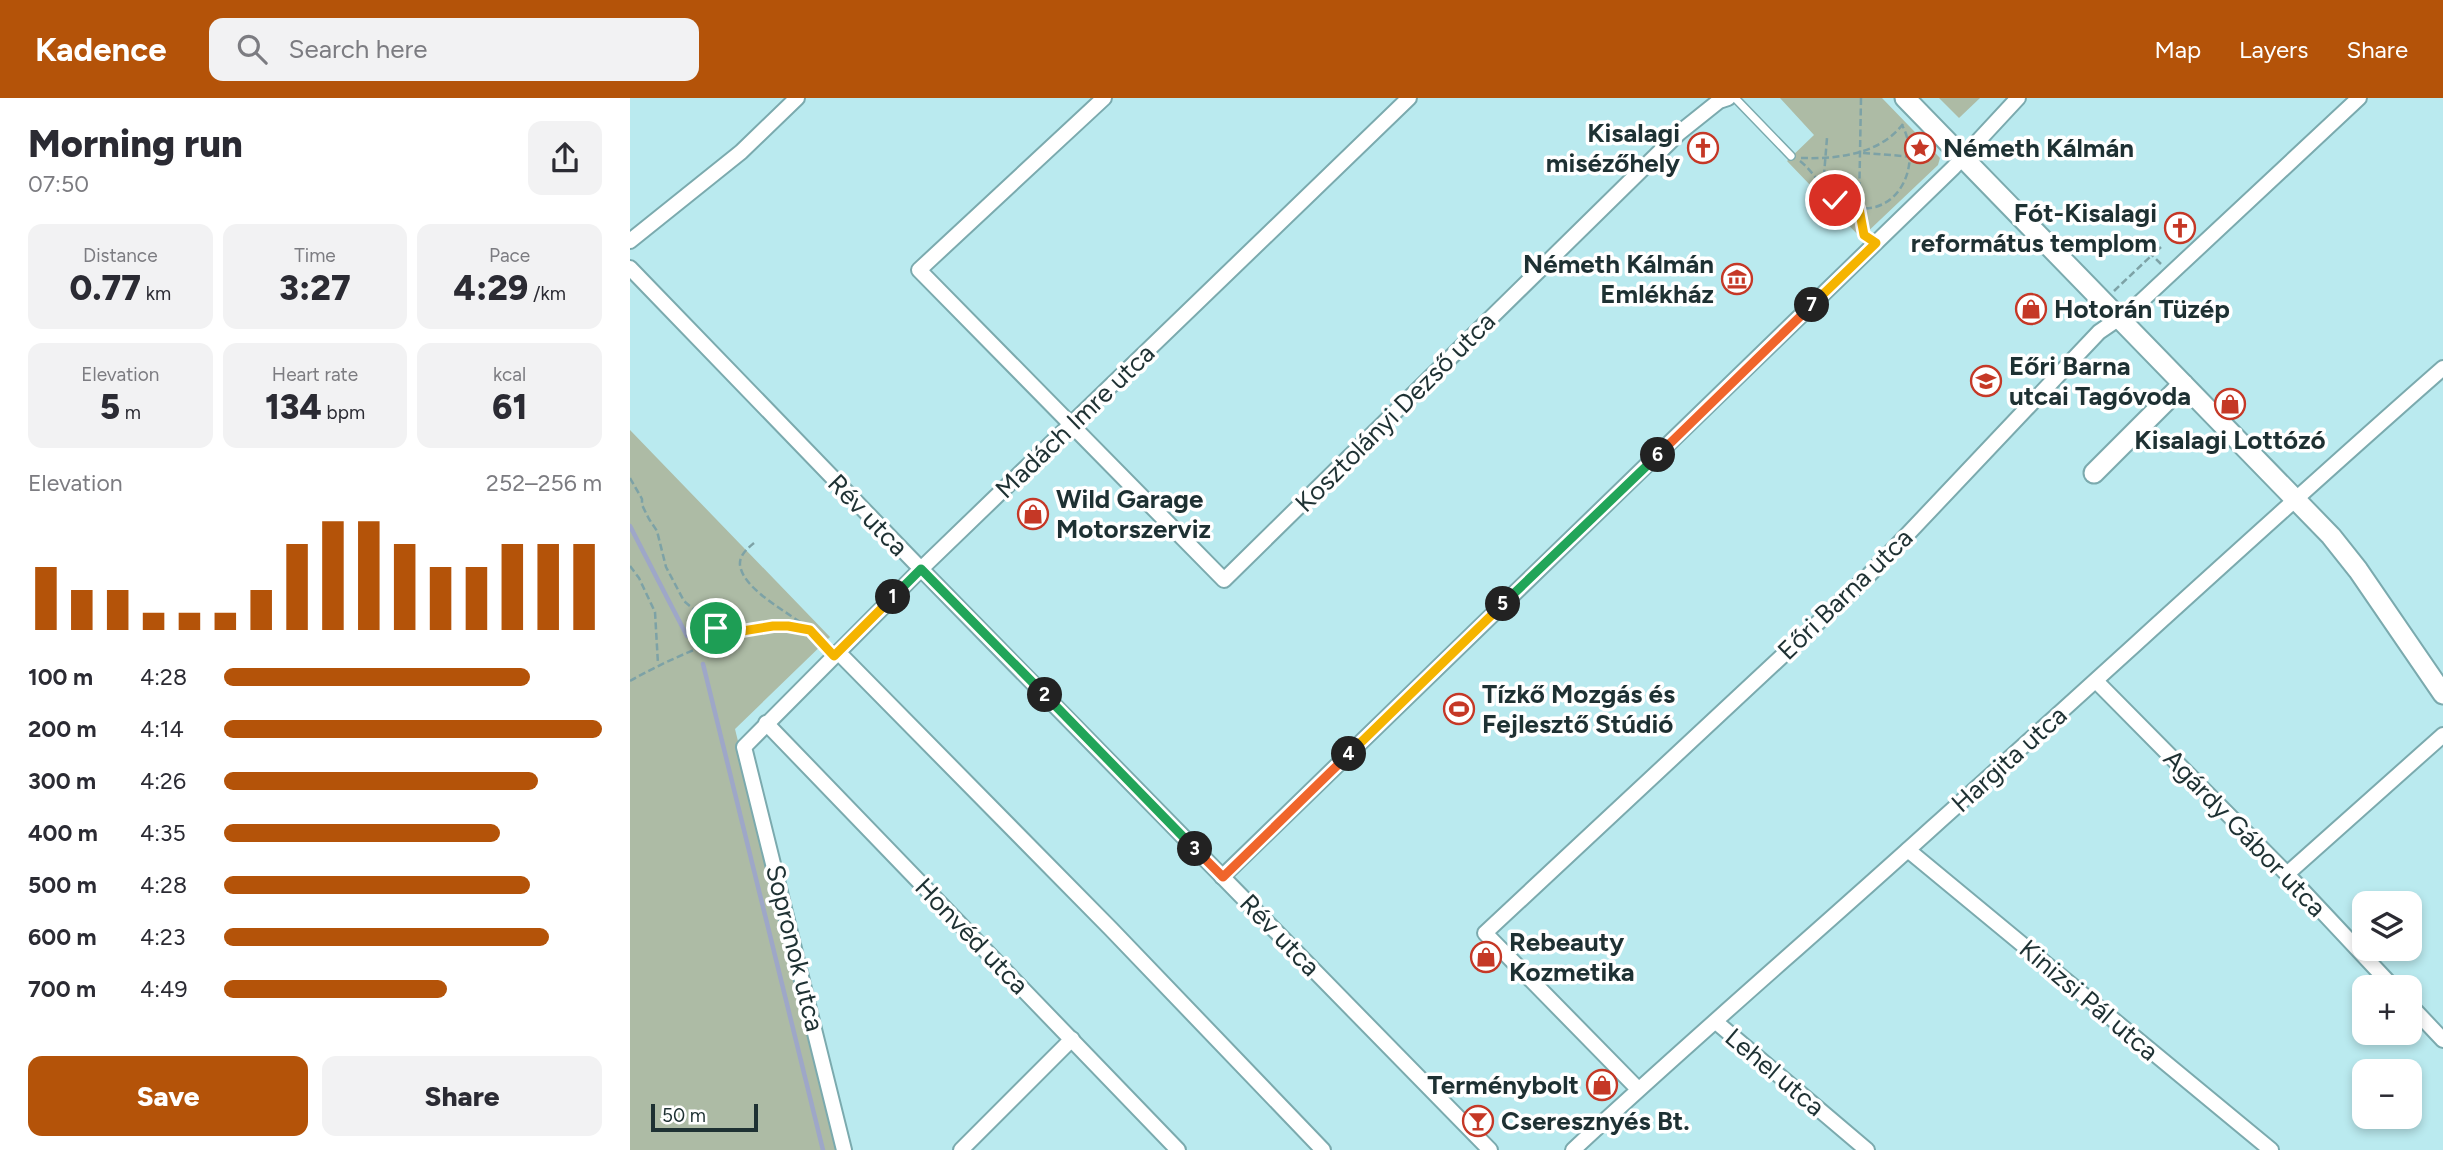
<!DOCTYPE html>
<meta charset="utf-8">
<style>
:root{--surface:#fff;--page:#f2f2f3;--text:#2b2b33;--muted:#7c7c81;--accent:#b45309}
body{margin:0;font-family:Figtree,sans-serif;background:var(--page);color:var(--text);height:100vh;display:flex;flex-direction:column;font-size:26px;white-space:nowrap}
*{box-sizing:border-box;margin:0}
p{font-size:23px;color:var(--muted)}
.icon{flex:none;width:38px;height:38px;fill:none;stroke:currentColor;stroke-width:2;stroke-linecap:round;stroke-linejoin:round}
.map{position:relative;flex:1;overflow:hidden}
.sheet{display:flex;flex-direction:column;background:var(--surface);width:630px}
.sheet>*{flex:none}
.tools{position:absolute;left:1722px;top:793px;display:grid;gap:14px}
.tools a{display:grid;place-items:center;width:70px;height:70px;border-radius:14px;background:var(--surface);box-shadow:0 4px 10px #0003;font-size:35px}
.scale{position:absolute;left:21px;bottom:18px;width:107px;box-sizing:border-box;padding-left:7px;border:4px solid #1e3133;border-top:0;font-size:19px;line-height:24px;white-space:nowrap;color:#1e3133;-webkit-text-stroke:5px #fff;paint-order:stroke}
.pin{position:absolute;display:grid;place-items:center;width:60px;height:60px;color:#fff;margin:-30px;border:4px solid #fff;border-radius:50%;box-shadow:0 2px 7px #0007}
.km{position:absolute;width:35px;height:35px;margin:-18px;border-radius:50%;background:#222;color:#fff;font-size:19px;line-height:35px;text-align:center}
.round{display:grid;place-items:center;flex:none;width:74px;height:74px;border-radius:14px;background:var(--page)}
.head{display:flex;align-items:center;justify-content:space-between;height:119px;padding:0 28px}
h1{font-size:38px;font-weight:800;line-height:52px}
.metrics{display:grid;grid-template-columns:repeat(3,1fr);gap:10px;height:119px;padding:7px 28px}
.metrics div{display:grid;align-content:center;border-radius:14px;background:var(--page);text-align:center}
.metrics b{font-size:35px;font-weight:800}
.metrics small{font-size:19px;font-weight:400}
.metrics p{font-size:19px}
.chart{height:196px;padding:14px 28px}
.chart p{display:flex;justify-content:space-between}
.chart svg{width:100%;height:126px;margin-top:7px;stroke:var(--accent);stroke-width:6}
.cta{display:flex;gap:14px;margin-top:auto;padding:14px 28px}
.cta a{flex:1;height:80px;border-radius:14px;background:var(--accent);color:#fff;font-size:28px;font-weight:800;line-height:80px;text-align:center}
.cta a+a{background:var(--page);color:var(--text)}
ul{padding:0 28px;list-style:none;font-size:23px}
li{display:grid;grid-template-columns:112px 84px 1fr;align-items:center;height:52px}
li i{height:18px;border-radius:9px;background:var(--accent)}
header{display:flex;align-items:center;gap:42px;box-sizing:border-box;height:98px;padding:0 35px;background:var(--accent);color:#fff}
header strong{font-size:33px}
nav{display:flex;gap:38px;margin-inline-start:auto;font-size:24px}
.search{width:490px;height:63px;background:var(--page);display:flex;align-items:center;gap:18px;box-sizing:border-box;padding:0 24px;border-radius:14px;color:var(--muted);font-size:26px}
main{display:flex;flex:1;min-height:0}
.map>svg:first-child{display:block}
</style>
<header>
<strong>Kadence</strong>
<div class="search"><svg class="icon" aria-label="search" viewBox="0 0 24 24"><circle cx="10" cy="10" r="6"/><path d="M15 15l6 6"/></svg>Search here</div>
<nav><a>Map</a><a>Layers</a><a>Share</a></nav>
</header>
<main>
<section class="sheet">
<div class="head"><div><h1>Morning run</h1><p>07:50</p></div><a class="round"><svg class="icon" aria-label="share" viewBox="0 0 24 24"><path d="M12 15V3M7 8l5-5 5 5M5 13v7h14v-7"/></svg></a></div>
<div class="metrics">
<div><p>Distance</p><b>0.77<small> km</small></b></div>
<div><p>Time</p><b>3:27</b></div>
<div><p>Pace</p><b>4:29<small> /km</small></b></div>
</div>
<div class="metrics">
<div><p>Elevation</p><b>5<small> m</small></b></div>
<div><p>Heart rate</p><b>134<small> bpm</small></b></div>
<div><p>kcal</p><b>61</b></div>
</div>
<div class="chart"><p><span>Elevation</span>252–256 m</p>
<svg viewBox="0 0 160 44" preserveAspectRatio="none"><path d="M5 44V22M15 44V30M25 44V30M35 44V38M45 44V38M55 44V38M65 44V30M75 44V14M85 44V6M95 44V6M105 44V14M115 44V22M125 44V22M135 44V14M145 44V14M155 44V14"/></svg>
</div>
<ul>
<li><b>100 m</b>4:28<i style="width:81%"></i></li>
<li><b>200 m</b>4:14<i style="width:100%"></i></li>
<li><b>300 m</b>4:26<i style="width:83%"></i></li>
<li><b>400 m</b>4:35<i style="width:73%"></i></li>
<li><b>500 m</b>4:28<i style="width:81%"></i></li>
<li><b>600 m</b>4:23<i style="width:86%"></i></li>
<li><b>700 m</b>4:49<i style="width:59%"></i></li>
</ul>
<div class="cta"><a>Save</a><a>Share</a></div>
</section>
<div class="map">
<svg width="1813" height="1052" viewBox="0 0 1813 1052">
<rect width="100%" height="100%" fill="#baeaef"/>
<g fill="#adbba5">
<polygon points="1150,0 1252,0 1310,60 1308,67 1231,140 1157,63 1184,37"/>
<polygon points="1309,0 1350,0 1329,20"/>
<polygon points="0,332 200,539 105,631 208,1052 0,1052"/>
</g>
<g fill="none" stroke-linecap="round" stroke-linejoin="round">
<g stroke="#9ea7c8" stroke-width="4.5">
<polyline points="0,428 57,538"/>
<polyline points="73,566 193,1052"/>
</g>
<g stroke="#7baaae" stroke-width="10">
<polyline id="lane" points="1105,0 1161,58"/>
</g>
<g stroke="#7baaae" stroke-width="18">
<g id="street">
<polyline points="474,0 289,172 594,482 1049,35 1089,3 1098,0"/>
<polyline points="0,143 111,54 167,0"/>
<polyline points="0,170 291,471 860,1052"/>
<polyline points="208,554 481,831 693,1052"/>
<polyline points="1466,583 1657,776 1763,889"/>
<polyline points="136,625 548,1052"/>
<polyline points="1278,752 1641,1052"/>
<polyline points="1657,776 1813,637"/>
<polyline points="592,779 1323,70 1388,0"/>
<polyline points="1780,907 1813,942"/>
<polyline points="1086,924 1237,1052"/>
<polyline points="1008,991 855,835 1239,477 1469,234 1504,210 1729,0"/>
<polyline points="214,1052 114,649 291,471 779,0"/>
<polyline points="331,1052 442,941"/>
<path d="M943 1052C1061 942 1183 838 1302 730 1473 577 1641 421 1813 270"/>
</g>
</g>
<g stroke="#7baaae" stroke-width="23">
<g id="secondary">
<polyline points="1275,0 1701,438 1728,472 1813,596"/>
<polyline points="1464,375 1553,286"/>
</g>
</g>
<g stroke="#7da2a6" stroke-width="2.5" stroke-dasharray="7 3.5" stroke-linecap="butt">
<polyline points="1231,0 1229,110 1234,136"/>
<polyline points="1233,55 1286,59"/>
<path d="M1171 60C1207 61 1249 57 1273 26"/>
<path d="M1170 63C1187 76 1196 101 1217 108 1267 123 1294 68 1272 27"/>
<polyline points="1193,89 1197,40"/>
<polyline points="1531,166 1522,157 1531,149"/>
<polyline points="1484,193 1522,157"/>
<polyline points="0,380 12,401 12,407 19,421 27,433 36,469 54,503 86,530 100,535 110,534"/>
<path d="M124 445C118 450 109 457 110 467 113 492 160 515 178 530"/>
<polyline points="0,468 9,480 25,514 28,566"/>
<path d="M0 583C34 563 144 511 180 533 186 536 191 544 195 549"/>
</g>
<use href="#lane" stroke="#fff" stroke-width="7"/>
<use href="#street" stroke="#fff" stroke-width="14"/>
<use href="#secondary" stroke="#fff" stroke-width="19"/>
</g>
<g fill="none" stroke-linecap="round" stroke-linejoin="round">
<g stroke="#fff" stroke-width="14">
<polyline id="split-1" points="86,530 100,535 143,528 158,528 180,532 204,558 263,499"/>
</g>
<g stroke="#fff" stroke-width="14">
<polyline id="split-2" points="263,499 291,471 415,597"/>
</g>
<g stroke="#fff" stroke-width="14">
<polyline id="split-3" points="415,597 565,751"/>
</g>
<g stroke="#fff" stroke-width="14">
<polyline id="split-4" points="565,751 593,779 719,656"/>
</g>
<g stroke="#fff" stroke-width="14">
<polyline id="split-5" points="719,656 873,506"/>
</g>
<g stroke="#fff" stroke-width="14">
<polyline id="split-6" points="873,506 1028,357"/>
</g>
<g stroke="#fff" stroke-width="14">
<polyline id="split-7" points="1028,357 1182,207"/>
</g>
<g stroke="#fff" stroke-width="14">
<polyline id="split-8" points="1182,207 1246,145 1234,137 1229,110 1216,107 1205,102"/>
</g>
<use href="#split-1" stroke="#f5b400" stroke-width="9"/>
<use href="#split-2" stroke="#22a559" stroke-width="9"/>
<use href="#split-3" stroke="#22a559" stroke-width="9"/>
<use href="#split-4" stroke="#f0652b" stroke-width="9"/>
<use href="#split-5" stroke="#f5b400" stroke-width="9"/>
<use href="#split-6" stroke="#22a559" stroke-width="9"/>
<use href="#split-7" stroke="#f0652b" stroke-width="9"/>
<use href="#split-8" stroke="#f5b400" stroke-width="9"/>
</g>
<defs>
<g id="church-ring" transform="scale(1.575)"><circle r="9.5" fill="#fff" stroke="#c53826" stroke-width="1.5"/><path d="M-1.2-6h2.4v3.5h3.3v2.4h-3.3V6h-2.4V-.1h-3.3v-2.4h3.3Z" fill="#c53826"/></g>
<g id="sight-ring" transform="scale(1.575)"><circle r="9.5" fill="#fff" stroke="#c53826" stroke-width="1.5"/><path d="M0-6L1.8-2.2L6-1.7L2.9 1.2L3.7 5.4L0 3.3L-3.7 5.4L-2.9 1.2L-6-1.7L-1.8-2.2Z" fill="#c53826"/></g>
<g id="museum-ring" transform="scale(1.575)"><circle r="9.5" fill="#fff" stroke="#c53826" stroke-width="1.5"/><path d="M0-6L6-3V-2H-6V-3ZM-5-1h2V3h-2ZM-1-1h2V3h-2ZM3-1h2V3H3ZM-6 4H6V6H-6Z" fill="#c53826"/></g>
<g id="shop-ring" transform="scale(1.575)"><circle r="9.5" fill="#fff" stroke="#c53826" stroke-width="1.5"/><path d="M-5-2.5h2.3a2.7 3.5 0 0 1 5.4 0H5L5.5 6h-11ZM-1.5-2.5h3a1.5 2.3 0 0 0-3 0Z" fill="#c53826"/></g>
<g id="school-ring" transform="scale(1.575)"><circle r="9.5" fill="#fff" stroke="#c53826" stroke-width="1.5"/><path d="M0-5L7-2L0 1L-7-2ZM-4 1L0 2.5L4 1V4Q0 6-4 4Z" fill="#c53826"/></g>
<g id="stadium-ring" transform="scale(1.575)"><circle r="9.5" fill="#fff" stroke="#c53826" stroke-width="1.5"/><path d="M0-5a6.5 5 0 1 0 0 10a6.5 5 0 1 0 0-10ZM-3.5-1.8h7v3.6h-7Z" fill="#c53826"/></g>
<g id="bar-ring" transform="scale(1.575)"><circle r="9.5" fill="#fff" stroke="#c53826" stroke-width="1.5"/><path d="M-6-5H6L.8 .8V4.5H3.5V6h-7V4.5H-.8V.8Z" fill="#c53826"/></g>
</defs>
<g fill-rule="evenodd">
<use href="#church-ring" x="1073" y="50"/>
<use href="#sight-ring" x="1290" y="50"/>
<use href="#church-ring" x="1550" y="130"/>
<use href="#museum-ring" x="1107" y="181"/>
<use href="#shop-ring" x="1401" y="211"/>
<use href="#school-ring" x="1356" y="283"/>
<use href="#shop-ring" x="1600" y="306"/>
<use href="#shop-ring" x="403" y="416"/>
<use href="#stadium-ring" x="829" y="611"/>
<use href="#shop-ring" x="856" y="859"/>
<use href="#shop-ring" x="972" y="987"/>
<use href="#bar-ring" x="848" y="1023"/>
</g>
<g text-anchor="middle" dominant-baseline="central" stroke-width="7" stroke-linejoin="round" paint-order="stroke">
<g font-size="26" font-weight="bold" fill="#1e3133" stroke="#fff" text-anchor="start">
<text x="1050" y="35" text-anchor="end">Kisalagi<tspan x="1050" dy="30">misézőhely</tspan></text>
<text x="1313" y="50">Németh Kálmán</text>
<text x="1527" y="115" text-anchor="end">Fót-Kisalagi<tspan x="1527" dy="30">református templom</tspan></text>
<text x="1084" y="166" text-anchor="end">Németh Kálmán<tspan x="1084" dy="30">Emlékház</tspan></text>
<text x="1424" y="211">Hotorán Tüzép</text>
<text x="1379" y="268">Eőri Barna<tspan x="1379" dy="30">utcai Tagóvoda</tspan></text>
<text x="1600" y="342" text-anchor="middle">Kisalagi Lottózó</text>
<text x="426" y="401">Wild Garage<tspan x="426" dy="30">Motorszerviz</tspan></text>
<text x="852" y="596">Tízkő Mozgás és<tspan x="852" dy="30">Fejlesztő Stúdió</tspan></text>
<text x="879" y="844">Rebeauty<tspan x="879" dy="30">Kozmetika</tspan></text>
<text x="949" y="987" text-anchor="end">Terménybolt</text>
<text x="871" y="1023">Cseresznyés Bt.</text>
</g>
<g font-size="26" fill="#1e3133" stroke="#fff">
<text transform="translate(765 314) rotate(-45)">Kosztolányi Dezső utca</text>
<text transform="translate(445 323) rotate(-44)">Madách Imre utca</text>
<text transform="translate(238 417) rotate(46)">Rév utca</text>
<text transform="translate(1215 496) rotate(-44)">Eőri Barna utca</text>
<text transform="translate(1379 661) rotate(-42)">Hargita utca</text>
<text transform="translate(1615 735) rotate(46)">Agárdy Gábor utca</text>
<text transform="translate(650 837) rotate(46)">Rév utca</text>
<text transform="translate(342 838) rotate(46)">Honvéd utca</text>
<text transform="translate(165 850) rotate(76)">Sopronok utca</text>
<text transform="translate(1459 902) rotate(40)">Kinizsi Pál utca</text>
<text transform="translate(1145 974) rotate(40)">Lehel utca</text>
</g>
</g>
</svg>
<div class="tools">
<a><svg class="icon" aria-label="layers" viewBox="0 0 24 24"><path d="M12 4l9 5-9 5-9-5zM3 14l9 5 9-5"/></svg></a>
<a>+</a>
<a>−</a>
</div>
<div class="scale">50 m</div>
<div class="pin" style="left:86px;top:530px;background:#1e9e55"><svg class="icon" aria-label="arrive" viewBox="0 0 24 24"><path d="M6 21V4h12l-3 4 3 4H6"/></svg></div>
<div class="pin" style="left:1205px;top:102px;background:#d93025"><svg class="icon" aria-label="check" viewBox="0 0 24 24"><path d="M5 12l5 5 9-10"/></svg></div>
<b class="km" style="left:263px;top:499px">1</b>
<b class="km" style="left:415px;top:597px">2</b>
<b class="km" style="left:565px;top:751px">3</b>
<b class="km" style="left:719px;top:656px">4</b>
<b class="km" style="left:873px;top:506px">5</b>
<b class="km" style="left:1028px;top:357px">6</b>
<b class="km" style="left:1182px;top:207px">7</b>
</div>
</main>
